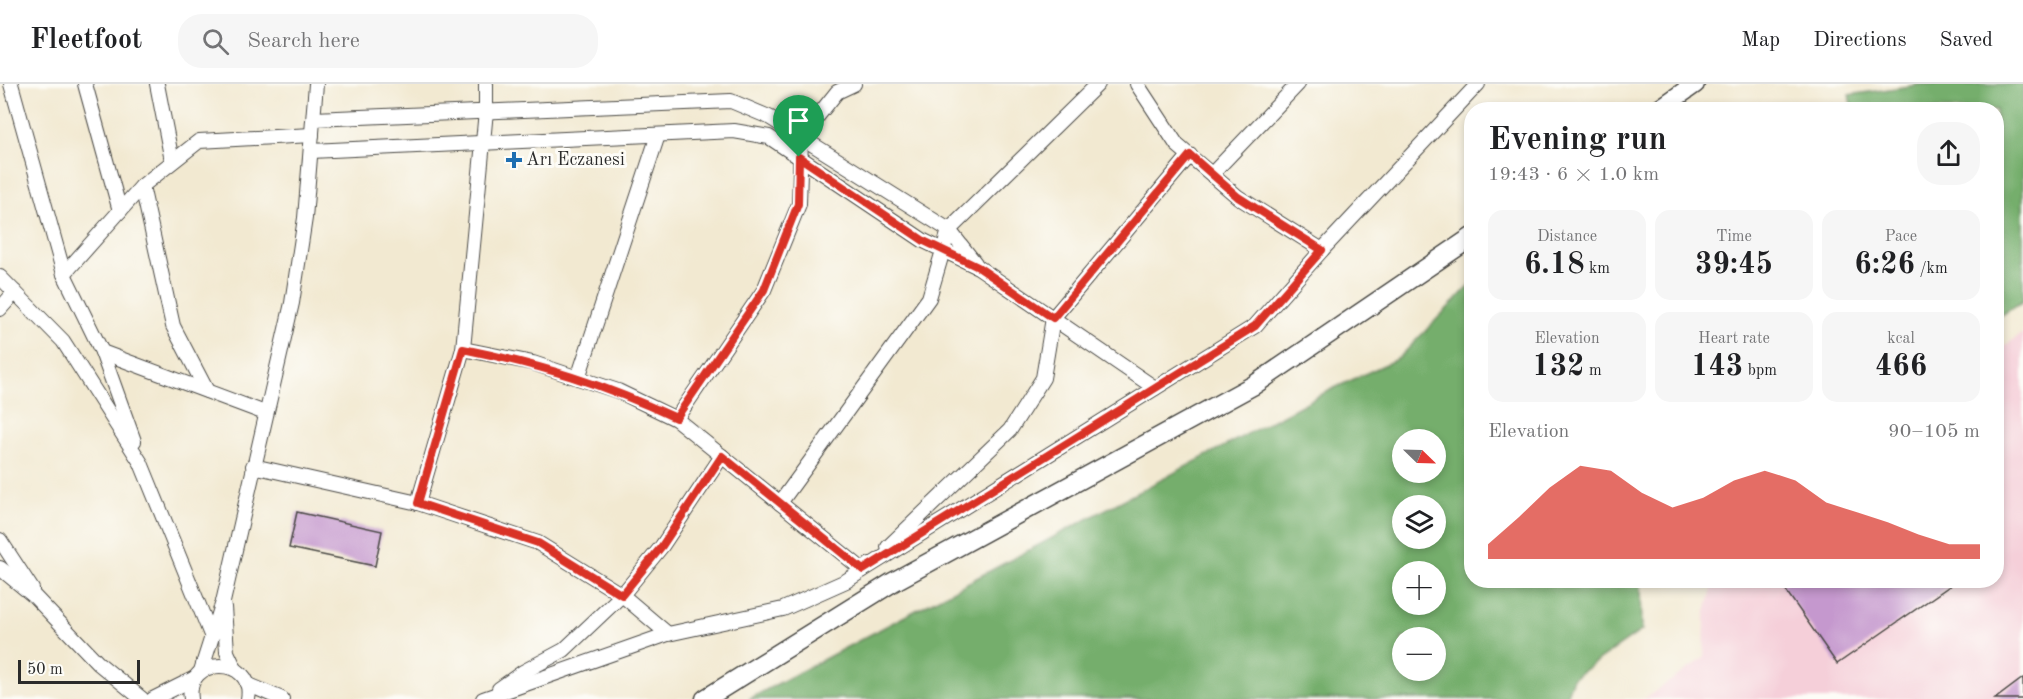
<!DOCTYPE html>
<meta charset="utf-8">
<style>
:root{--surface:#fff;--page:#f6f6f6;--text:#202124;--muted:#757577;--line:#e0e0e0;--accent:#d93025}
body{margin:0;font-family:"Old Standard TT",serif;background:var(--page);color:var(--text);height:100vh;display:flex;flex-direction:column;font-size:22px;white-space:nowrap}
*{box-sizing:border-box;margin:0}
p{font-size:20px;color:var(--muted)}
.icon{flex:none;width:33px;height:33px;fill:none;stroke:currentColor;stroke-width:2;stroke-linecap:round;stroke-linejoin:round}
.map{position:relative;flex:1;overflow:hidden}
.side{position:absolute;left:1464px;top:18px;width:540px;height:486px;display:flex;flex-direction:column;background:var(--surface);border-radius:24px;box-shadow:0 3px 9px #0003}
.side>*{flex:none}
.needle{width:39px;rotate:113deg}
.tools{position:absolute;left:1392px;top:345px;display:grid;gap:12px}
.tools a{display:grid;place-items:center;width:54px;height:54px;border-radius:50%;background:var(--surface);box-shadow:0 3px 9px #0003;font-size:30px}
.scale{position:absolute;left:18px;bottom:15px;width:122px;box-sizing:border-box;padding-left:6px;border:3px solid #2b2b2b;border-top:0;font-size:16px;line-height:21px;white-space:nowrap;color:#2b2b2b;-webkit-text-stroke:4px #fdfcf7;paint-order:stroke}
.pin{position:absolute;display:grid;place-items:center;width:51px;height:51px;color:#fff;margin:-62px -26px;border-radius:50% 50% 50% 0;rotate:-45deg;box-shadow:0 0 6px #0007}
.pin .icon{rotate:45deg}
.round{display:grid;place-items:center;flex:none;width:63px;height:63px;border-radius:24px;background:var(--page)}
.head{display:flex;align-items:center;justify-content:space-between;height:102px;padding:0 24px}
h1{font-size:33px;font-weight:700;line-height:45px}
.metrics{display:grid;grid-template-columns:repeat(3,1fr);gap:9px;height:102px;padding:6px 24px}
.metrics div{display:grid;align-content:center;border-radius:15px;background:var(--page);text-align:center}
.metrics b{font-size:30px;font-weight:700}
.metrics small{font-size:16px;font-weight:400}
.metrics p{font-size:16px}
.chart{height:168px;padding:12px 24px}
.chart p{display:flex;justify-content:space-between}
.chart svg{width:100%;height:108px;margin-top:6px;fill:var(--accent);opacity:.7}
header{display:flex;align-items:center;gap:36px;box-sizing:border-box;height:84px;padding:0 30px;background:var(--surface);border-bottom:2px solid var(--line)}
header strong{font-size:28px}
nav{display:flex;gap:33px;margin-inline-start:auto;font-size:21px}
.search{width:420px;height:54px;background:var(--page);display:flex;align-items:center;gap:15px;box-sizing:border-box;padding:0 21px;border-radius:24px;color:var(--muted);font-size:22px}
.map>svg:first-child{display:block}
</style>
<header>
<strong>Fleetfoot</strong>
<div class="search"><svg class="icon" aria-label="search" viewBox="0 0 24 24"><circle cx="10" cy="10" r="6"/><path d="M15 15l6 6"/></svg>Search here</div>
<nav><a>Map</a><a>Directions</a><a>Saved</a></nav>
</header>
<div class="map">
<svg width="2023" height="615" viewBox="0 0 2023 615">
<rect width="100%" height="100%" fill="#fdfcf7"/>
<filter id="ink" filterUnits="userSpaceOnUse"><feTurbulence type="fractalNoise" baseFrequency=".0167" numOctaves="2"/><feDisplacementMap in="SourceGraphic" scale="12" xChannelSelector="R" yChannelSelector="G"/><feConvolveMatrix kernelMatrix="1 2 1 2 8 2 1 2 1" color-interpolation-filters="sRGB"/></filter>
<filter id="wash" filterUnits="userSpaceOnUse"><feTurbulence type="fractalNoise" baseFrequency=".008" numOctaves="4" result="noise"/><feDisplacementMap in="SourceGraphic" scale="24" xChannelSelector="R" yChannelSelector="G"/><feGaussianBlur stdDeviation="1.35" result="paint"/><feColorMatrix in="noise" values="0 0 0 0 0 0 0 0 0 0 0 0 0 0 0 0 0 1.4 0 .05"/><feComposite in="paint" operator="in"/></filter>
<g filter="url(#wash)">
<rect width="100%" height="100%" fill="#f2e9d1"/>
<polygon fill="#f5cfd9" points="2023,249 2023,615 1644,615 1704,574 1705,531 1714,497 1996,496 1997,267"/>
<g fill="#75ae6c" stroke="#506c4c" stroke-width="1.5" fill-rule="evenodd">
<polygon points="1924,0 2023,0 2023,217 1997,234 1996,26 1852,25 1849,11"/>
<path d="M1471 200 1472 496 1641 497 1642 546 1573 594 1565 615H749L1328 307 1399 274ZM1402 356H1436V388H1402ZM1402 422H1436V454H1402ZM1402 488H1436V520H1402ZM1402 554H1436V586H1402Z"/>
</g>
<g id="blocks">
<g fill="#c598ce">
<polygon points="297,428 382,447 375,482 289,464"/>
<polygon points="1789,496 1958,496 1837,580 1782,501"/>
<polygon points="2023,594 2023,615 1995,615"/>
</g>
</g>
</g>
<g filter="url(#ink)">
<use href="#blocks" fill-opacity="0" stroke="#494844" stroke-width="1.5"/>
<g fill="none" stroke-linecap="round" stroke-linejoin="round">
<g stroke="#494844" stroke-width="16">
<g id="minor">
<polyline points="11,0 64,190 102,268 134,357"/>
<polyline points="85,0 120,127"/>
<polyline points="157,0 172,77"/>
<polyline points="1137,0 1177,61 1238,113 1322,166"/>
<polyline points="314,35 731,17 769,33 949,146 975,179"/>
<polyline points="311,67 734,47 769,53 924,157 978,183 1155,304"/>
<polyline points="1212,90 1298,0"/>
<polyline points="142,102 173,242 207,307"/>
<polyline points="64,190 142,102 199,57 312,51"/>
<polyline points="0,193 63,257 141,379 211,551"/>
<polyline points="0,225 15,208"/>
<polyline points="463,265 533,279 578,294 618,307 676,335 863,486 870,480"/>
<polyline points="102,268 265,329"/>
<polyline points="578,294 658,51"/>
<polyline points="676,335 764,206 799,120 801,53 837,8 854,0"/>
<polyline points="253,382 418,419 538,459 622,511 668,550"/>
<polyline points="418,419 463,265 486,27 486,0"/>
<polyline points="780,419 929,214 949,146 1098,0"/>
<polyline points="0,456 32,505"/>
<polyline points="888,463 1010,346 1043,294 1053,234 1190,71"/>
<polyline points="0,484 34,512 98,579 142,615"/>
<polyline points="224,523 227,568 235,585"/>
<polyline points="201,587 223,518 292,219 305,134 316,0"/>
<polyline points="247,600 282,615"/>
<polyline points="499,605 523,588 564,566 622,511 662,462 722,372"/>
<polyline points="153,615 195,594"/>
<path d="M191 615C184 571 256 571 248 615"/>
<polyline points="483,615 668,550 783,525 846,497 863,486 1255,242 1322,166 1478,0"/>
</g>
</g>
<g stroke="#494844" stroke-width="21">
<g id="tertiary">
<polyline points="1658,26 1695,0"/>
<polyline points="705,615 893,498 1254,301 1472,153"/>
</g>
</g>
<use href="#minor" stroke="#fff" stroke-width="14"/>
<use href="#tertiary" stroke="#fff" stroke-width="18"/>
</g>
</g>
<g fill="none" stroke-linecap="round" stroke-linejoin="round" filter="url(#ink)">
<g stroke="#fff" stroke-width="12">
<path id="route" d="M1190 71 1238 113 1322 166 1255 242 863 486 722 372 662 462 622 511 538 459 418 419 463 265C542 281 603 300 676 334L764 206 798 120 799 73 924 157 978 183 1053 234Z"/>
</g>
<use href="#route" stroke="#d93025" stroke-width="8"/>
</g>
<path fill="#1f6fb2" stroke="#fdfcf7" stroke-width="2" d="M511 67h6v6h6v6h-6v6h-6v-6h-6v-6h6z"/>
<g text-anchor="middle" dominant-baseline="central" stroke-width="6" stroke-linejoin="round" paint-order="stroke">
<g font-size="18" fill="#2b2b2b" stroke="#fdfcf7" text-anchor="start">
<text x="526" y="76">Arı Eczanesi</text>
</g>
</g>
</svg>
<div class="tools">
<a><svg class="needle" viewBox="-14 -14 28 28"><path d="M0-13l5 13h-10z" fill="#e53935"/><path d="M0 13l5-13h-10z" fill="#757577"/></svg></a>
<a><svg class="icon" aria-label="layers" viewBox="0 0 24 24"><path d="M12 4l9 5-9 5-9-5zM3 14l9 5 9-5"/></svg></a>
<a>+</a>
<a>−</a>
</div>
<div class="scale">50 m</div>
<div class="pin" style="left:799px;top:73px;background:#1e9e55"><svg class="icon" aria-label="arrive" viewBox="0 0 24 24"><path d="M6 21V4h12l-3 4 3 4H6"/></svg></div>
<section class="side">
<div class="head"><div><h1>Evening run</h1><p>19:43 · 6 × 1.0 km</p></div><a class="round"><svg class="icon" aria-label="share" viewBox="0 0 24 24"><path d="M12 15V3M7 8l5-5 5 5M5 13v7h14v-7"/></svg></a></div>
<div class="metrics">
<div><p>Distance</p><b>6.18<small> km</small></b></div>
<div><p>Time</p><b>39:45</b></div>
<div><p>Pace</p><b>6:26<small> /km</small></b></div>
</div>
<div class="metrics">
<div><p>Elevation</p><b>132<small> m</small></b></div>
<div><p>Heart rate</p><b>143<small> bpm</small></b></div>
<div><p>kcal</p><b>466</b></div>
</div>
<div class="chart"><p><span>Elevation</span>90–105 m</p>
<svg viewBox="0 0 160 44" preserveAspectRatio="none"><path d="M0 44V38L10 27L20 15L30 6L40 8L50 17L60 23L70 19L80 12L90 8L100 12L110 21L120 25L130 29L140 34L150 38L160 38V44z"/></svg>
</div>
</section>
</div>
